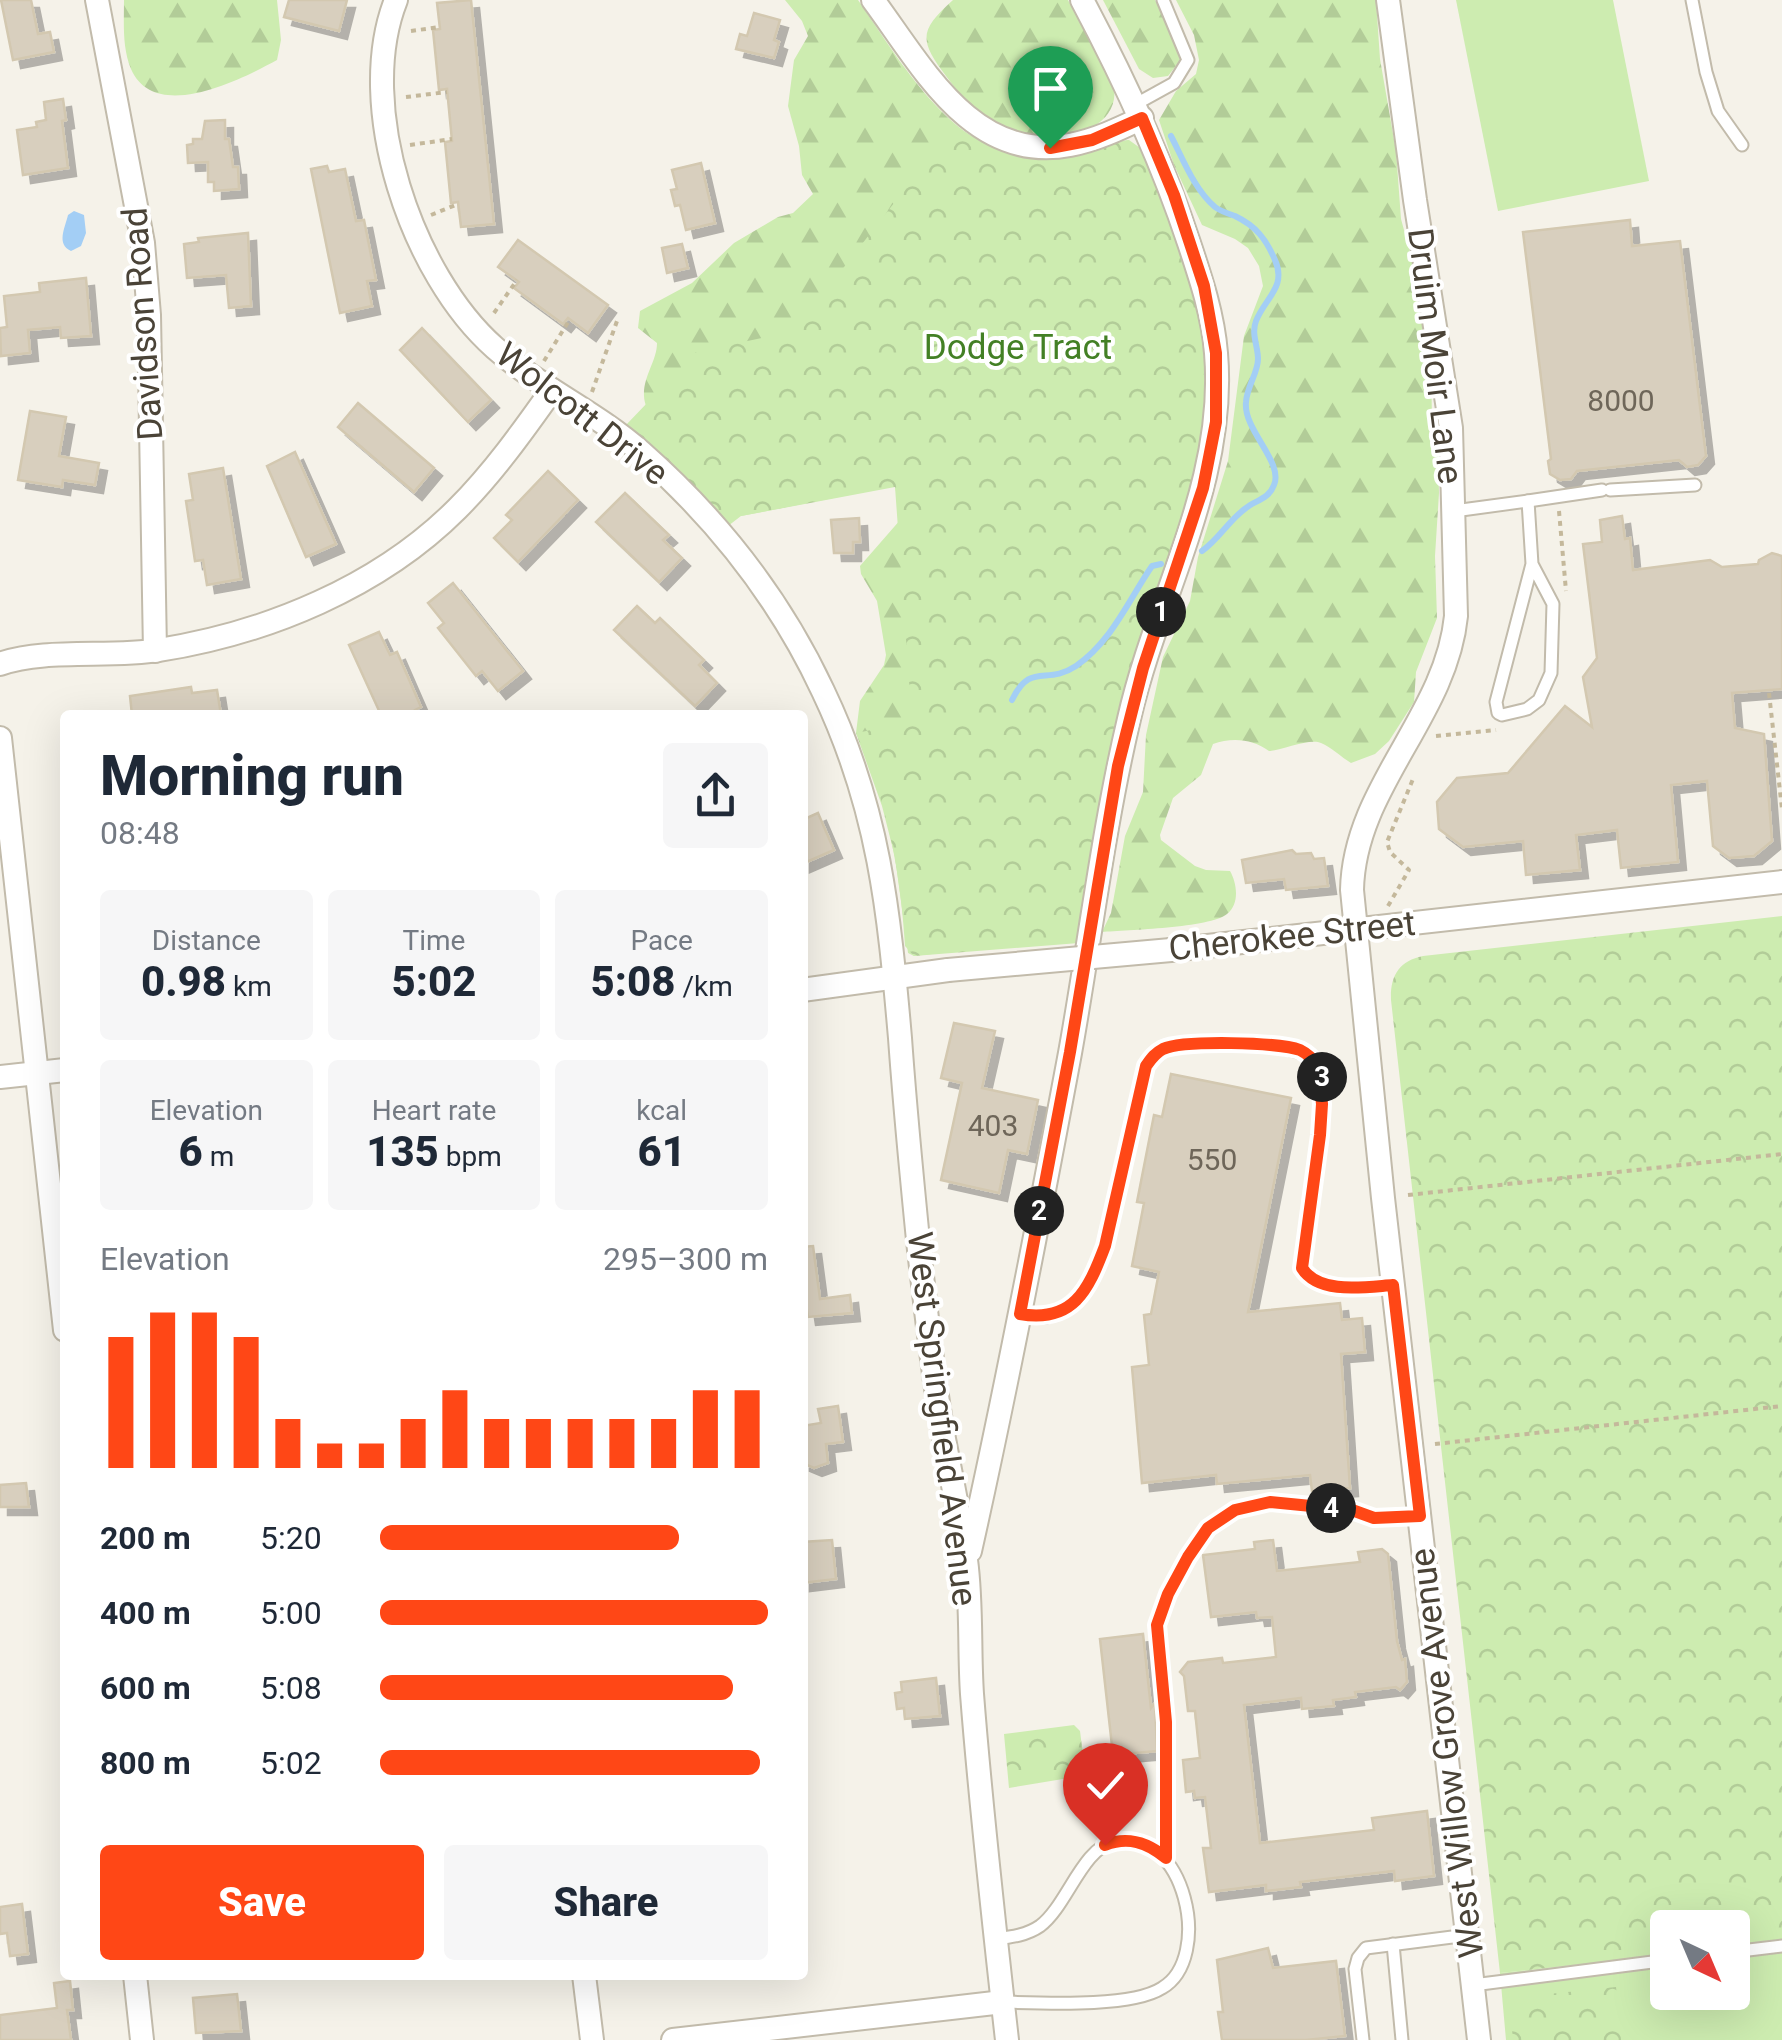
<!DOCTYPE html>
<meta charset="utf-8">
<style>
:root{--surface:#fff;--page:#f6f6f7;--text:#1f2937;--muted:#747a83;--accent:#ff4716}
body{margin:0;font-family:Roboto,sans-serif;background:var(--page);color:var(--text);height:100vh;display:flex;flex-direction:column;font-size:38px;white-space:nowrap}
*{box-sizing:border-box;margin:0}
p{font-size:32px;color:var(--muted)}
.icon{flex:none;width:55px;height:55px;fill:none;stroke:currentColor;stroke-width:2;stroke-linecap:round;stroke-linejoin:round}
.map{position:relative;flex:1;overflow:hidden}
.side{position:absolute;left:60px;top:710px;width:748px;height:1270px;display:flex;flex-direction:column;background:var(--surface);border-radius:10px;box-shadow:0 10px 40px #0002}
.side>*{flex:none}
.needle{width:65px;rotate:136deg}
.tools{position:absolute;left:1650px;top:1910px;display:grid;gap:20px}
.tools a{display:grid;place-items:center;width:100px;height:100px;border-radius:10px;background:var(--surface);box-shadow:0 10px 40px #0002;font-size:50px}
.pin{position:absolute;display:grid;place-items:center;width:85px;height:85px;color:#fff;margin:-102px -42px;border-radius:50% 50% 50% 0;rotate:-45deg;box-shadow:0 0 10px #0007}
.pin .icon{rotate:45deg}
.km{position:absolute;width:50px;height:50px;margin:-25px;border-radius:50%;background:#222;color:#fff;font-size:28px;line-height:50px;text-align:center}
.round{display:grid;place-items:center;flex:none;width:105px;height:105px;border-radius:10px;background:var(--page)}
.summary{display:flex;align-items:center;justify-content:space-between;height:170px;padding:0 40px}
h1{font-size:55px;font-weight:800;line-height:75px}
.metrics{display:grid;grid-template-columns:repeat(3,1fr);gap:15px;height:170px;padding:10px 40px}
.metrics div{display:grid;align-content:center;border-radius:10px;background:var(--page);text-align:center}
.metrics b{font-size:42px;font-weight:800}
.metrics small{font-size:28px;font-weight:400}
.metrics p{font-size:28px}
.chart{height:280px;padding:20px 40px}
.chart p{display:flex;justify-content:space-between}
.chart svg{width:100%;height:180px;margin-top:10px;stroke:var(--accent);stroke-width:6}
.primary-button{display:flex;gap:20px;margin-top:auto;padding:20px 40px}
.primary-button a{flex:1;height:115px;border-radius:10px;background:var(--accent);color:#fff;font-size:40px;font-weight:800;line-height:115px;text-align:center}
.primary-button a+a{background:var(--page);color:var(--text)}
ul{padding:0 40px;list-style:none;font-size:32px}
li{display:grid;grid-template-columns:160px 120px 1fr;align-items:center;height:75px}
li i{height:25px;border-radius:12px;background:var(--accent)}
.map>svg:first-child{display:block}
</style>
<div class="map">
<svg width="1782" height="2040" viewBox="0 0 1782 2040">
<defs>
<pattern id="forest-firs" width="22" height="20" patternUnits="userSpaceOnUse" patternTransform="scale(2.5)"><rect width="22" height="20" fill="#cdecb0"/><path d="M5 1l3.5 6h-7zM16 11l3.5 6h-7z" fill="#b2cc98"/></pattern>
<pattern id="park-crowns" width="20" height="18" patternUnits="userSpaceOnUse" patternTransform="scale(2.5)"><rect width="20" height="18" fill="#cdecb0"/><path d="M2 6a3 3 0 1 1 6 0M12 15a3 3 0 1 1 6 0" fill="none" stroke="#b2cc98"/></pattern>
<filter id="shadow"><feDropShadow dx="8" dy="8" stdDeviation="0" flood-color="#0004"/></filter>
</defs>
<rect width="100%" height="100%" fill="#f5f2e9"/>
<g fill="#cdecb0">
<polygon points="1456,0 1613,0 1649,181 1498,211"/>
<polygon points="1782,1942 1782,2040 1506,2040 1500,1973 1667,1955 1668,1992 1732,1992 1733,1947"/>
</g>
<g fill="url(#forest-firs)">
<path d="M124 0H277L281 40 277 60C242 79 155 124 131 69 122 47 124 23 124 0Z"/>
<path d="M785 0H858C893 50 948 146 1015 153 1038 156 1069 153 1092 150 1105 148 1116 141 1129 140L941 953 914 956 908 953 895 857 882 806 856 733 860 701 884 665 886 655 877 601 861 574 860 566 901 519 895 486 741 516C716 490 645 429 644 396 643 376 657 361 657 343L638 328 640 311 692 283 734 243 778 217 793 213 813 194 802 175 799 146 788 106 794 60 808 36 802 21Z"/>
<path d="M953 0H1068C1079 21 1107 61 1113 82 1125 130 1060 144 1024 136 991 129 965 102 946 76 918 39 920 30 953 0Z"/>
<polygon points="1103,0 1155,0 1178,41 1180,61 1168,76 1153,78 1139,69"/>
<path d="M1176 0H1376L1380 59 1396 151 1401 219 1416 274 1431 363 1432 421 1438 452 1439 493 1435 556 1437 618 1416 672 1414 702 1389 741 1375 754 1351 763C1341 757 1331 747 1321 743 1310 738 1283 750 1269 751 1253 739 1232 737 1213 744L1201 775 1173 798 1160 835 1161 840 1195 866 1206 870 1230 871C1237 883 1240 904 1227 914 1210 928 1127 930 1102 932L1111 913 1125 836 1143 792 1146 735 1163 657 1190 601 1198 557 1228 461 1244 336 1263 286 1259 266 1248 248 1235 239 1202 225 1174 165 1159 120 1176 91 1196 74 1199 60 1194 35Z"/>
</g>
<g fill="url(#park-crowns)">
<path d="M955 125C997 157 1040 157 1091 150 1104 148 1116 141 1129 140L1143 150 1160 189 1198 306 1207 375 1203 445 1079 943 914 956 905 946C901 875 887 799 856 733L912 722 895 487 741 516 728 526 625 426 696 352 794 331Z"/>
<path d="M1782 916V1942L1733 1947 1732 1928H1668L1667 1955 1500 1973 1391 1000C1390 976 1399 961 1423 956Z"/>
<polygon points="1074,1725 1080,1731 1085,1770 1081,1776 1009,1788 1004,1734"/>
<polygon points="1616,1987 1621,2040 1513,2040 1509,1998"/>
</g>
<path fill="#a3cef5" d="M74 211 84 215 86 233 81 246 71 251C56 244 65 228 68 215Z"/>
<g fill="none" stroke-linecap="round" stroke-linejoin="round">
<g stroke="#a3cef5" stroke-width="6">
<path d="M1171 136C1183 159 1194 189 1215 207 1220 211 1229 214 1235 216 1256 226 1266 239 1275 260 1287 287 1265 298 1256 321 1251 334 1258 346 1258 359 1258 373 1247 386 1246 402 1243 430 1284 462 1274 485 1269 499 1256 500 1246 508 1229 520 1219 539 1202 551"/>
<path d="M1012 700C1031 661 1046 686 1076 666 1112 641 1128 601 1152 566L1161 564"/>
</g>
</g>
<g fill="#d8cfbe" stroke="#d3c8b0" stroke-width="2.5" filter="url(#shadow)">
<polygon points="1,0 31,0 38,34 50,32 54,52 13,60"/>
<polygon points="289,0 347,0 339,31 284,17"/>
<polygon points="471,0 494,224 461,227 458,202 451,203 445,142 452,141 447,89 439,90 433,30 440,29 437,3"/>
<polygon points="754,13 780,20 774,40 779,42 774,58 736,49 740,34 747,36"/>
<polygon points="63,99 66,120 62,121 68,168 23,175 17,130 37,127 36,122 46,120 44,102"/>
<polygon points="225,120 225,139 229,139 233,167 238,167 239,189 214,191 214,182 208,182 208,162 188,163 187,145 193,144 193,139 202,139 205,121"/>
<polygon points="701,163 715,223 686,230 680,205 675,206 671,190 677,189 672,170"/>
<polygon points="327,166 329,172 345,169 356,221 364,220 376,280 367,281 372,306 340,313 311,169"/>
<polygon points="1630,220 1632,246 1680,241 1706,456 1698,465 1687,467 1679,460 1577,471 1571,479 1560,480 1550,474 1548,461 1551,459 1523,232"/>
<polygon points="248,233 251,306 229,308 226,275 187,278 184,244 199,242 198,238"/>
<polygon points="518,240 608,305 588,333 568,318 563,324 514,288 519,282 498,267"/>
<polygon points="682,244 688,268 667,273 662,248"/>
<polygon points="86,278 91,336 61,338 60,327 28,330 30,353 1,356 0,328 7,327 4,296 40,292 39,283"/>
<polygon points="422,328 491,400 468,422 400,350"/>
<polygon points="358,403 434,468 414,492 338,427"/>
<polygon points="30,411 66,417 59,456 99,463 95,485 63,480 62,487 18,480"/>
<polygon points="295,452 336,544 306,557 267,466"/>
<polygon points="223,468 241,579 207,585 203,560 195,561 186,501 193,500 189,474"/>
<polygon points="548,471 578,500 518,562 494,538 512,520 506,515"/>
<polygon points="625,493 669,535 663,540 682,558 659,582 596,522"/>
<polygon points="1622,516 1625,539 1630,538 1633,570 1710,560 1722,567 1758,564 1759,560 1772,553 1782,556 1782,689 1732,693 1735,728 1764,734 1772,841 1754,856 1729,858 1713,846 1707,781 1671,785 1678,862 1621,868 1617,830 1576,835 1580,870 1526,875 1523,841 1463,847 1439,829 1437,802 1457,778 1508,773 1565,706 1592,727 1583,677 1597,658 1583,544 1602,542 1600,520"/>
<polygon points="859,518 860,542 853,542 853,553 834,553 831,520"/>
<polygon points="453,583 523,671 498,691 482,671 476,676 438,628 444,623 428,603"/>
<polygon points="637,606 655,623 660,618 704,660 699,665 717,683 695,706 614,630"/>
<polygon points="379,632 390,655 397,652 421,707 415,710 417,715 381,715 349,645"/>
<polygon points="191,687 192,693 217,690 221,715 132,715 130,696"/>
<polygon points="818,813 834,850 802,864 802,820"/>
<polygon points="1292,850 1296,854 1311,853 1314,859 1324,858 1328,886 1286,890 1284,879 1246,883 1242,860"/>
<polygon points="954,1023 995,1031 982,1088 1038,1100 1027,1154 1008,1150 999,1193 941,1180 962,1083 941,1078"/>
<polygon points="1171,1074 1291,1098 1248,1312 1340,1303 1342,1320 1362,1318 1365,1352 1341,1354 1350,1488 1312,1491 1310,1475 1217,1484 1216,1475 1142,1483 1132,1367 1149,1365 1144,1315 1151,1314 1159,1272 1132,1266 1144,1203 1137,1202 1154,1115 1162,1117"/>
<polygon points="813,1246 820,1299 850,1295 852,1313 808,1317 806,1304 802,1305 802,1247"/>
<polygon points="838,1406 843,1442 826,1444 828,1463 814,1468 802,1463 802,1426 821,1423 818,1409"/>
<polygon points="26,1483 29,1507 0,1507 0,1485"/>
<polygon points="832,1540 836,1579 802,1583 802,1542"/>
<polygon points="1273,1540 1277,1571 1360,1562 1358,1552 1382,1549 1388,1554 1397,1641 1402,1660 1405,1659 1407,1682 1400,1690 1396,1687 1355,1692 1356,1697 1333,1700 1334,1706 1302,1709 1301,1698 1244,1705 1260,1843 1374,1830 1372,1818 1427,1811 1434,1876 1395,1881 1394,1871 1300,1882 1301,1887 1266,1891 1266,1885 1209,1892 1203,1848 1211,1848 1205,1797 1195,1798 1194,1791 1186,1792 1183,1760 1200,1758 1195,1711 1188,1711 1184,1676 1180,1672 1188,1662 1222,1658 1223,1663 1276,1657 1272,1617 1257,1618 1256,1612 1211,1617 1203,1555 1255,1549 1254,1542"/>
<polygon points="1143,1634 1151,1708 1155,1703 1157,1751 1113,1755 1100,1639"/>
<polygon points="936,1678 940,1716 905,1719 904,1708 897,1709 895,1693 902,1692 901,1682"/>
<polygon points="22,1904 28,1954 10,1956 7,1933 0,1934 0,1907"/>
<polygon points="1268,1948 1273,1968 1336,1961 1345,2036 1306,2040 1222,2040 1218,2012 1223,2012 1217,1960"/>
<polygon points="70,1981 73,2010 67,2010 71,2040 0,2040 0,2015 57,2008 54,1983"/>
<polygon points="237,1994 241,2031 196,2033 193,1998"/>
</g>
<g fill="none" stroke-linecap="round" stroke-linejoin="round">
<g stroke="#c2bbab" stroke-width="15">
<g id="lane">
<polyline points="1692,0 1706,72 1718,111 1742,145"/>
<polyline points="1136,104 1174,83 1188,60 1163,0"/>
<polyline points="1610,490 1695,485"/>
<polyline points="1528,501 1602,490"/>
<polyline points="1454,511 1528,501 1532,564 1553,604 1551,673 1539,700 1527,709 1502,715 1498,713 1496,702 1532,564"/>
<path d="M1020 1314 1047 1317 1059 1313 1087 1288 1096 1271 1105 1246 1146 1066C1151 1059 1155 1053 1163 1049 1188 1037 1288 1042 1312 1058L1322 1077V1104L1302 1268C1319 1295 1365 1287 1393 1285"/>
<polyline points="1166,1858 1166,1722 1157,1625 1168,1594 1188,1557 1208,1528 1235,1510 1269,1502 1352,1510 1374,1518 1420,1515"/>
<path d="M996 1939C1012 1937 1027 1935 1040 1926 1067 1906 1082 1848 1115 1841 1185 1826 1214 1958 1162 1988 1131 2008 1041 2003 1003 2002"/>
<polyline points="1393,1944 1402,2040"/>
<polyline points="1732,1952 1782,1946"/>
<polyline points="1473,1985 1668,1960"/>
<polyline points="1363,2040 1355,1969 1358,1958 1366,1948 1468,1935"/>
</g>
</g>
<g stroke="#c2bbab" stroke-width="26">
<g id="street">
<polyline points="97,0 143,243 149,315 155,651"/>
<path d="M396 0C354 106 412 275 495 348 540 388 596 412 641 452 717 519 780 599 823 691 879 808 889 911 900 1038 905 1109 912 1180 919 1250 926 1309 932 1369 942 1428 950 1472 960 1516 966 1560 972 1604 969 1650 972 1694 981 1810 994 1925 1007 2040"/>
<path d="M873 0C922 66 973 164 1070 145 1096 140 1119 129 1142 118"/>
<path d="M1388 0 1415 200 1451 428 1456 616C1446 717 1354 787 1352 890L1383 1198 1479 2040"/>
<path d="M0 664C44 648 110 658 159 650 267 633 379 587 457 509 493 473 523 431 552 390"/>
<polyline points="0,738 65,1330"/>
<polyline points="1171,950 1782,882"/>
<polyline points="802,990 948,970"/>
<polyline points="0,1077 65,1070"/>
<path d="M970 1551C1007 1386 1039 1219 1070 1053 1090 942 1103 829 1129 719 1157 595 1227 483 1216 353 1213 315 1201 279 1189 243 1161 158 1124 79 1082 0"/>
<polyline points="135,1975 142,2040"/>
<polyline points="584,1975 592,2040"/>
<polyline points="673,2040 1003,2002"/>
</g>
</g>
<g stroke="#c4b89b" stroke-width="4" stroke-dasharray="5 5" stroke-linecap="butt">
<polyline points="411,31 440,27"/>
<polyline points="406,97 447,92"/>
<polyline points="410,145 452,139"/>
<polyline points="431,215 458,204"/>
<polyline points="494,313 517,280"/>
<polyline points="544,361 570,319"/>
<polyline points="592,392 617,321"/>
<polyline points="1559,511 1566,591"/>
<polyline points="1769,693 1782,809"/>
<polyline points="1436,736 1496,730"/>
<polyline points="1388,906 1409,870 1390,852 1387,842 1413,779"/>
<polyline points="1408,1195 1782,1154"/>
<polyline points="1435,1444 1782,1406"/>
</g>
<use href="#lane" stroke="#fff" stroke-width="11"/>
<use href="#street" stroke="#fff" stroke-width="22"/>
<g stroke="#c2bbab" stroke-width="26" stroke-linecap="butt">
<polyline id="street-bridge" points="948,970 1171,950"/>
</g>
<use href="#street-bridge" stroke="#fff" stroke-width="22"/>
</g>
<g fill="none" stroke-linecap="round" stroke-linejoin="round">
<g stroke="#fff" stroke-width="20">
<path id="route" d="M1050 148 1092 140 1142 118 1174 195 1204 286 1216 353V422L1203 488 1143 668 1118 766 1070 1052 1020 1314C1073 1323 1088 1291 1105 1246L1146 1066C1151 1059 1155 1053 1163 1049 1183 1040 1279 1042 1300 1050 1308 1054 1313 1059 1318 1066L1322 1104 1320 1135 1302 1268C1319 1295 1365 1287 1393 1285L1420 1516 1374 1518 1352 1510 1270 1502 1235 1510 1208 1528 1188 1557 1168 1594 1157 1625 1166 1722V1858C1147 1842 1128 1836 1105 1845"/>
</g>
<use href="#route" stroke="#ff4716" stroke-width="12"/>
</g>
<g text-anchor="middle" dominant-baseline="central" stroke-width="8" stroke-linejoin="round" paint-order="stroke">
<g font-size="30" fill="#6e6659">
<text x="1621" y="400">8000</text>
<text x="993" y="1125">403</text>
<text x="1212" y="1159">550</text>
</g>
<g font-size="35" fill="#4a4337" stroke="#fff">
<text transform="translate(143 324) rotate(-94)">Davidson Road</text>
<text transform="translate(1435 356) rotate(83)">Druim Moir Lane</text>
<text transform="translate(582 414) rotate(38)">Wolcott Drive</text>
<text transform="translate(1292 936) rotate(-6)">Cherokee Street</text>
<text transform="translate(942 1419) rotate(83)">West Springfield Avenue</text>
<text transform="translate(1447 1753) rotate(-97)">West Willow Grove Avenue</text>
</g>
<g font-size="35" fill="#438025" stroke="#fff">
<text x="1018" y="347">Dodge Tract</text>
</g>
</g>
</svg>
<div class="tools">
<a><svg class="needle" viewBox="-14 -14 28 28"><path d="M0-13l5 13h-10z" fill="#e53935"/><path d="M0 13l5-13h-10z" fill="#747a83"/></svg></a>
</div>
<div class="pin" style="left:1050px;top:148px;background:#1e9e55"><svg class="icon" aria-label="arrive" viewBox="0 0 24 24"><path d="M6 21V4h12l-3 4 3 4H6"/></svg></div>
<div class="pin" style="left:1105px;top:1845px;background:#d93025"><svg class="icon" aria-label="check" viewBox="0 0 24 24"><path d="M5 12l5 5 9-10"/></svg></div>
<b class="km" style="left:1161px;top:612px">1</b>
<b class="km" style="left:1039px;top:1211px">2</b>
<b class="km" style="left:1322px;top:1077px">3</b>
<b class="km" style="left:1331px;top:1508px">4</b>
<section class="side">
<div class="summary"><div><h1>Morning run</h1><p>08:48</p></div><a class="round"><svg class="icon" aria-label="share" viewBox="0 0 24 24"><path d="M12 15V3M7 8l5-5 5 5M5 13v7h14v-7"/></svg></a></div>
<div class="metrics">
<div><p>Distance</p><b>0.98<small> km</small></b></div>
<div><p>Time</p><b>5:02</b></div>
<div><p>Pace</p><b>5:08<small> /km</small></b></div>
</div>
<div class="metrics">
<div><p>Elevation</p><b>6<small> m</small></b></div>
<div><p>Heart rate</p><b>135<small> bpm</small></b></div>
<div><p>kcal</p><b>61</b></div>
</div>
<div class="chart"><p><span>Elevation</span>295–300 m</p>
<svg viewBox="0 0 160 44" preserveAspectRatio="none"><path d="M5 44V12M15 44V6M25 44V6M35 44V12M45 44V32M55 44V38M65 44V38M75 44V32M85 44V25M95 44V32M105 44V32M115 44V32M125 44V32M135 44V32M145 44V25M155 44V25"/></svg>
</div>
<ul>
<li><b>200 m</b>5:20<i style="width:77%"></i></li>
<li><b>400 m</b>5:00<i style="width:100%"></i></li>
<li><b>600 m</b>5:08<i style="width:91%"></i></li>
<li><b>800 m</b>5:02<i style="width:98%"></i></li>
</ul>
<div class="primary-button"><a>Save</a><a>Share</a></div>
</section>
</div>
